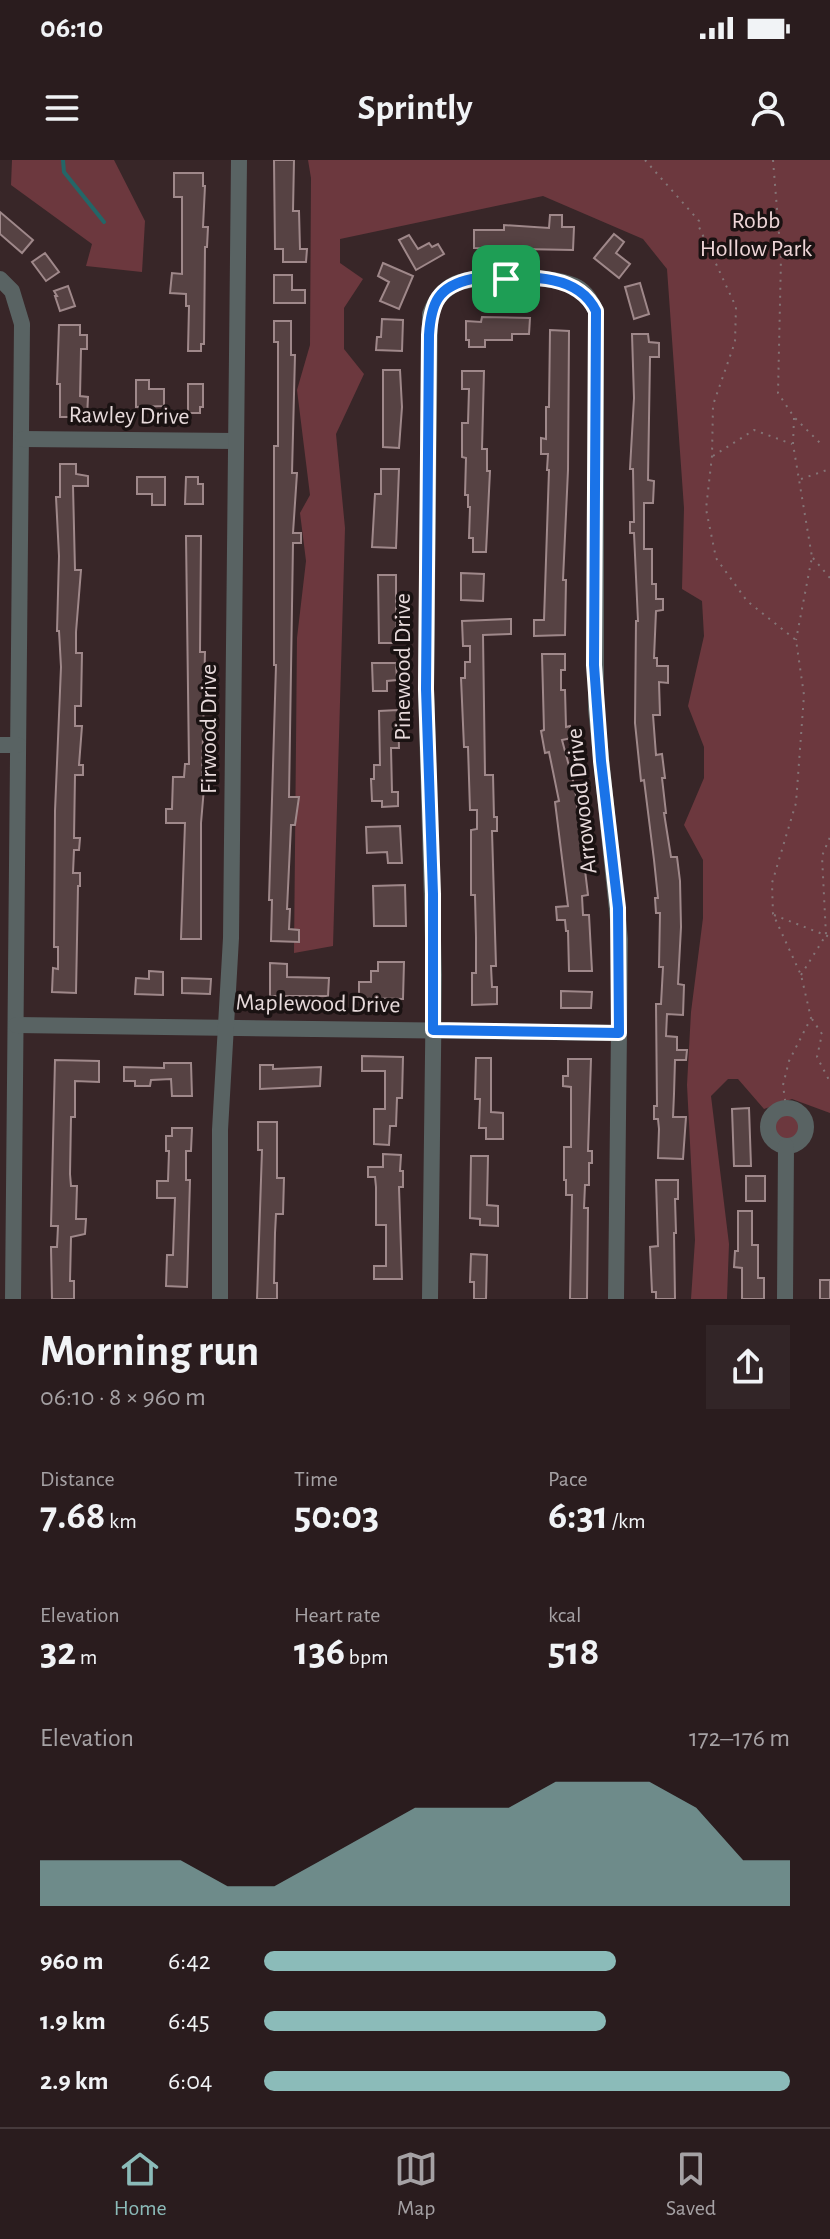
<!DOCTYPE html>
<meta charset="utf-8">
<style>
:root{--surface:#2a1c1e;--page:#322527;--text:#f1f3f6;--muted:#a5a1a4;--line:#463a3c;--accent:#8bbbb9}
body{margin:0;font-family:"Alegreya Sans",sans-serif;background:var(--page);color:var(--text);height:100vh;display:flex;flex-direction:column;font-size:30px;white-space:nowrap}
*{box-sizing:border-box;margin:0}
p{font-size:26px;color:var(--muted)}
.icon{flex:none;width:44px;height:44px;fill:none;stroke:currentColor;stroke-width:2;stroke-linecap:round;stroke-linejoin:round}
.map{position:relative;height:1139px;overflow:hidden}
.drawer{display:flex;flex-direction:column;background:var(--surface);flex:1}
.drawer>*{flex:none}
.pin{position:absolute;display:grid;place-items:center;width:68px;height:68px;color:#fff;margin:-34px;border-radius:16px;box-shadow:0 4px 12px #0006}
.round{display:grid;place-items:center;flex:none;width:84px;height:84px;border-radius:0px;background:var(--page)}
.headline{display:flex;align-items:center;justify-content:space-between;height:136px;padding:0 40px}
h1{font-size:44px;font-weight:700;line-height:60px}
.metrics{display:grid;grid-template-columns:repeat(3,1fr);gap:12px;height:136px;padding:8px 40px}
.metrics div{display:grid;align-content:center}
.metrics b{font-size:40px;font-weight:700}
.metrics small{font-size:22px;font-weight:400}
.metrics p{font-size:22px}
.chart{height:224px;padding:16px 40px}
.chart p{display:flex;justify-content:space-between}
.chart svg{width:100%;height:144px;margin-top:8px;fill:var(--accent);opacity:.7}
ul{padding:0 40px;list-style:none;font-size:26px}
li{display:grid;grid-template-columns:128px 96px 1fr;align-items:center;height:60px}
li i{height:20px;border-radius:10px;background:var(--accent)}
.status{display:flex;justify-content:space-between;align-items:center;height:56px;padding:0 40px;background:var(--surface);direction:ltr}
.status svg{height:22px;fill:currentColor}
header{display:flex;justify-content:space-between;align-items:center;height:104px;padding:0 40px;background:var(--surface);font-size:36px;font-weight:700}
.tab-bar{display:flex;justify-content:space-around;align-items:center;height:112px;border-top:2px solid var(--line);background:var(--surface);font-size:22px;color:var(--muted)}
.tab-bar a{display:grid;justify-items:center;gap:4px}
.tab-bar .current{color:var(--accent)}
.map>svg:first-child{display:block}
</style>
<div class="status"><b>06:10</b><svg viewBox="0 0 49 12"><path d="M0 12V9h3v3zM5 12V6h3v6zM10 12V3h3v9zM15 12V0h3v12zM26 1h20v11H26zM47 4h2v5h-2z"/></svg></div>
<header><svg class="icon" aria-label="menu" viewBox="0 0 24 24"><path d="M4 6h16M4 12h16M4 18h16"/></svg>Sprintly<svg class="icon" aria-label="person" viewBox="0 0 24 24"><circle cx="12" cy="8" r="4"/><path d="M4 21q1-7 8-7t8 7"/></svg></header>
<div class="map">
<svg width="830" height="1139" viewBox="0 0 830 1139">
<rect width="100%" height="100%" fill="#382628"/>
<g fill="#6c383e">
<polygon points="12,0 114,0 145,61 142,112 86,106 92,84 11,25"/>
<polygon points="308,0 830,0 830,953 792,939 764,949 738,919 728,919 711,936 729,1084 727,1139 691,1139 695,1080 687,925 691,852 703,758 703,700 684,665 704,618 704,587 688,546 704,476 702,441 682,429 684,348 667,109 643,79 543,36 340,79 340,103 363,119 344,148 344,189 364,214 336,274 345,368 333,786 294,793 297,478 306,401 300,353 310,335 297,230 310,185 311,18"/>
<circle cx="787" cy="967" r="12"/>
</g>
<g fill="none" stroke-linecap="round" stroke-linejoin="round">
<polyline stroke="#246667" stroke-width="4" points="63,0 64,12 104,62"/>
</g>
<g fill="#564243" stroke="#9f888a" stroke-width="2">
<polygon points="274,0 294,0 293,51 299,51 300,89 307,89 306,102 283,102 283,89 275,89"/>
<polygon points="174,13 203,13 203,26 205,26 203,67 208,67 207,87 205,87 204,184 201,184 201,191 188,191 189,146 186,146 186,134 170,133 172,113 182,114 182,37 174,37"/>
<polygon points="0,52 33,80 22,93 0,74"/>
<polygon points="550,55 562,55 562,67 574,67 573,90 474,88 474,70 504,70 504,65 549,68"/>
<polygon points="614,74 624,82 616,93 630,104 619,118 594,98"/>
<polygon points="409,75 418,89 429,83 432,87 438,84 444,94 416,110 399,80"/>
<polygon points="45,93 59,112 46,121 32,102"/>
<polygon points="383,103 413,116 399,149 380,141 389,122 378,116"/>
<polygon points="274,115 292,115 292,130 305,130 305,143 274,143"/>
<polygon points="640,123 649,154 634,159 625,127"/>
<polygon points="68,126 75,146 60,151 55,136 57,136 54,131"/>
<polygon points="482,157 530,158 529,174 512,174 512,180 485,180 485,187 469,187 469,180 466,180 466,161 481,162"/>
<polygon points="382,159 403,160 402,191 376,190 377,177 381,177"/>
<polygon points="274,161 291,161 291,195 295,195 292,313 297,313 293,373 301,373 301,383 293,383 289,637 299,637 295,665 291,665 287,749 290,749 289,769 299,770 299,782 271,781 272,740 269,740 276,505 274,505 274,286 278,286 278,182 274,182"/>
<polygon points="59,165 80,165 80,175 87,175 87,189 81,189 80,236 88,237 87,257 60,257 60,224 57,224"/>
<polygon points="550,170 569,171 568,310 563,420 566,420 565,475 534,476 534,460 544,460 549,310 547,310 548,294 541,294 541,278 546,279 546,247 549,247"/>
<polygon points="632,174 648,174 649,182 659,183 659,197 650,197 648,320 654,321 653,343 644,343 644,389 652,389 652,424 656,424 656,439 663,439 663,450 656,451 654,498 657,498 657,506 668,506 668,523 659,522 660,555 653,555 656,595 662,594 665,618 662,618 666,653 664,653 671,697 677,697 680,721 681,767 678,824 684,825 683,855 667,854 666,876 677,877 677,890 687,890 686,900 675,900 674,934 673,957 686,957 683,999 658,998 659,969 658,959 654,959 654,946 657,946 656,844 661,844 663,807 659,807 660,753 656,753 655,738 658,738 654,700 644,620 641,621 635,563 636,461 638,461 634,373 630,373 630,362 634,362 633,309 630,309 634,238"/>
<polygon points="383,210 400,210 402,247 399,288 383,287"/>
<polygon points="462,211 484,211 482,289 487,289 487,311 490,311 486,392 473,392 473,378 469,378 470,347 468,347 468,335 465,335 466,298 462,297 462,263 468,263 469,229 462,229"/>
<polygon points="136,220 149,220 149,229 164,229 164,246 136,247"/>
<polygon points="188,224 203,224 203,247 200,247 200,253 188,253"/>
<polygon points="60,304 76,304 76,314 88,316 88,326 73,326 75,410 81,410 76,472 76,493 82,493 81,546 75,546 75,566 82,566 79,605 83,605 83,615 75,615 74,678 80,678 79,690 74,690 73,713 80,713 80,726 78,726 76,833 52,832 53,808 58,809 58,787 54,787 55,651 61,507 59,471 57,471 59,396 56,337 60,337"/>
<polygon points="381,309 399,309 396,388 372,387 375,334 381,334"/>
<polygon points="137,317 165,317 165,345 152,345 152,334 137,334"/>
<polygon points="186,317 198,317 198,324 203,324 203,344 185,344"/>
<polygon points="186,376 201,376 200,492 205,492 202,616 205,616 201,663 201,779 181,779 185,663 166,663 166,649 172,649 173,617 184,617 185,604 189,604"/>
<polygon points="461,413 484,414 483,441 461,440"/>
<polygon points="378,415 396,415 396,483 379,483"/>
<polygon points="511,459 511,474 483,475 485,615 493,615 494,657 497,657 497,671 492,671 496,806 491,806 492,827 497,827 497,844 472,845 472,813 476,813 476,777 475,735 471,735 471,670 477,669 477,650 470,650 468,587 464,587 461,518 465,518 465,502 470,502 470,486 463,486 462,461"/>
<polygon points="542,494 565,494 565,510 561,510 561,530 565,530 566,567 570,566 572,578 562,580 575,628 588,735 582,736 583,755 589,755 592,811 569,811 568,771 566,771 565,760 557,760 556,747 568,746 555,642 559,641 549,592 545,593 541,571 544,570"/>
<polygon points="372,503 396,503 397,520 387,521 387,531 373,531"/>
<polygon points="398,550 399,588 391,588 392,632 398,632 398,646 382,647 382,641 372,641 371,619 374,619 374,605 380,605 379,551"/>
<polygon points="400,666 402,703 388,703 387,692 367,693 366,667"/>
<polygon points="405,725 406,766 374,766 373,726"/>
<polygon points="378,802 404,802 403,839 359,838 359,822 371,822 371,811 378,811"/>
<polygon points="270,803 287,804 287,817 329,818 328,836 270,836"/>
<polygon points="149,811 163,812 163,835 135,834 136,818 149,819"/>
<polygon points="182,818 211,819 210,834 182,833"/>
<polygon points="561,831 592,832 591,848 561,848"/>
<polygon points="362,896 403,897 402,938 397,938 396,966 390,966 389,985 374,984 374,949 385,949 385,911 362,911"/>
<polygon points="476,898 491,898 491,952 503,953 503,979 486,979 486,968 479,968 480,939 475,939"/>
<polygon points="568,899 591,899 588,991 592,991 592,1003 589,1003 589,1025 585,1025 584,1048 588,1048 587,1139 570,1139 572,1035 566,1035 566,1020 564,1020 564,987 571,987 571,927 563,926 563,916 568,916"/>
<polygon points="55,900 99,901 99,922 75,921 75,957 71,957 70,1014 71,1026 77,1026 76,1059 86,1059 85,1074 71,1077 70,1121 74,1121 74,1139 52,1139 51,1087 57,1087 58,1066 51,1066"/>
<polygon points="164,903 191,903 192,936 172,936 171,919 151,920 150,926 135,926 135,921 124,921 124,907 164,908"/>
<polygon points="260,905 273,905 273,909 321,907 320,926 260,929"/>
<polygon points="749,948 751,1006 734,1006 732,949"/>
<polygon points="258,962 277,962 277,1018 284,1018 283,1054 276,1054 275,1073 274,1123 277,1123 277,1139 257,1139 262,990 258,990"/>
<polygon points="172,968 192,968 191,991 186,991 186,1020 190,1020 187,1127 166,1126 167,1095 173,1095 175,1038 157,1038 157,1021 168,1021 169,991 166,991 166,976 172,976"/>
<polygon points="383,994 401,995 400,1011 403,1011 403,1027 399,1027 402,1119 374,1119 374,1106 386,1106 386,1065 376,1065 376,1027 375,1017 368,1017 368,1007 383,1007"/>
<polygon points="471,996 488,996 487,1045 498,1046 498,1066 480,1065 480,1059 470,1058"/>
<rect x="746" y="1016" width="19" height="25"/>
<polygon points="656,1020 678,1020 678,1039 675,1039 676,1073 674,1073 675,1139 656,1139 656,1132 652,1132 650,1087 658,1086"/>
<polygon points="738,1051 752,1051 752,1085 758,1085 758,1118 764,1118 764,1139 742,1139 742,1108 734,1107 735,1091 738,1091"/>
<polygon points="471,1094 487,1095 486,1139 474,1139 474,1122 470,1122"/>
<rect x="820" y="1120" width="10" height="19"/>
</g>
<g fill="none" stroke-linecap="round" stroke-linejoin="round">
<g stroke="#847476" stroke-width="2" stroke-dasharray="2 6" stroke-linecap="butt">
<polyline points="645,0 699,61 699,67 736,147 735,182 713,245 712,296 706,349 716,398 747,441 796,480 804,535 796,643 772,723 773,754 801,815 811,858 789,901 783,925 786,947"/>
<polyline points="773,0 781,98 778,233 794,257 822,285"/>
<polyline points="794,258 793,284 812,397 796,480"/>
<polyline points="713,296 754,270 792,284"/>
<polyline points="801,319 830,309"/>
<polyline points="813,398 830,418"/>
<polyline points="774,755 830,777"/>
<polyline points="801,815 826,775 822,696 830,677"/>
<polyline points="812,859 822,874 817,897 829,920"/>
</g>
<g stroke="#596363" stroke-width="16">
<polyline points="0,119 12,131 22,164 13,1139"/>
<polyline points="23,279 235,281"/>
<polyline points="0,585 18,585"/>
<polyline points="16,865 619,873"/>
<circle cx="787" cy="967" r="19"/>
<polyline points="220,1139 220,970 231,778 239,0"/>
<path d="M430 1139 434 815 426 529 430 154C435 141 441 132 453 125 471 114 558 115 577 127 586 132 591 141 596 151V549L620 779 616 1139"/>
<polyline points="785,1139 786,986"/>
</g>
</g>
<g fill="none" stroke-linecap="round" stroke-linejoin="round">
<g stroke="#fff" stroke-width="16">
<path id="route" d="M472 119C513 119 575 107 596 151L594 505 601 601 618 748 619 873 433 870V734L426 529 429 175C431 143 438 126 472 119Z"/>
</g>
<use href="#route" stroke="#1a73e8" stroke-width="10"/>
</g>
<g text-anchor="middle" dominant-baseline="central" stroke-width="7" stroke-linejoin="round" paint-order="stroke">
<g font-size="24" fill="#efd6d8" stroke="#1a1212">
<text x="756" y="61">Robb<tspan x="756" dy="28">Hollow Park</tspan></text>
</g>
<g font-size="24" fill="#e7dadb" stroke="#1a1212">
<text transform="translate(129 256) rotate(1)">Rawley Drive</text>
<text transform="translate(403 507) rotate(-90)">Pinewood Drive</text>
<text transform="translate(209 569) rotate(-90)">Firwood Drive</text>
<text transform="translate(582 641) rotate(-96)">Arrowood Drive</text>
<text transform="translate(318 844) rotate(1)">Maplewood Drive</text>
</g>
</g>
</svg>
<div class="pin" style="left:506px;top:119px;background:#1e9e55"><svg class="icon" aria-label="arrive" viewBox="0 0 24 24"><path d="M6 21V4h12l-3 4 3 4H6"/></svg></div>
</div>
<section class="drawer">
<div class="headline"><div><h1>Morning run</h1><p>06:10 · 8 × 960 m</p></div><a class="round"><svg class="icon" aria-label="share" viewBox="0 0 24 24"><path d="M12 15V3M7 8l5-5 5 5M5 13v7h14v-7"/></svg></a></div>
<div class="metrics">
<div><p>Distance</p><b>7.68<small> km</small></b></div>
<div><p>Time</p><b>50:03</b></div>
<div><p>Pace</p><b>6:31<small> /km</small></b></div>
</div>
<div class="metrics">
<div><p>Elevation</p><b>32<small> m</small></b></div>
<div><p>Heart rate</p><b>136<small> bpm</small></b></div>
<div><p>kcal</p><b>518</b></div>
</div>
<div class="chart"><p><span>Elevation</span>172–176 m</p>
<svg viewBox="0 0 160 44" preserveAspectRatio="none"><path d="M0 44V30L10 30L20 30L30 30L40 38L50 38L60 30L70 22L80 14L90 14L100 14L110 6L120 6L130 6L140 14L150 30L160 30V44z"/></svg>
</div>
<ul>
<li><b>960 m</b>6:42<i style="width:67%"></i></li>
<li><b>1.9 km</b>6:45<i style="width:65%"></i></li>
<li><b>2.9 km</b>6:04<i style="width:100%"></i></li>
</ul>
</section>
<nav class="tab-bar">
<a class="current"><svg class="icon" aria-label="home" viewBox="0 0 24 24"><path d="M3 11l9-7 9 7M6 9v11h12V9"/></svg>Home</a>
<a><svg class="icon" aria-label="map" viewBox="0 0 24 24"><path d="M3 6l6-2 6 2 6-2v14l-6 2-6-2-6 2zM9 4v14M15 6v14"/></svg>Map</a>
<a><svg class="icon" aria-label="saved" viewBox="0 0 24 24"><path d="M7 4h10v16l-5-4-5 4z"/></svg>Saved</a>
</nav>
